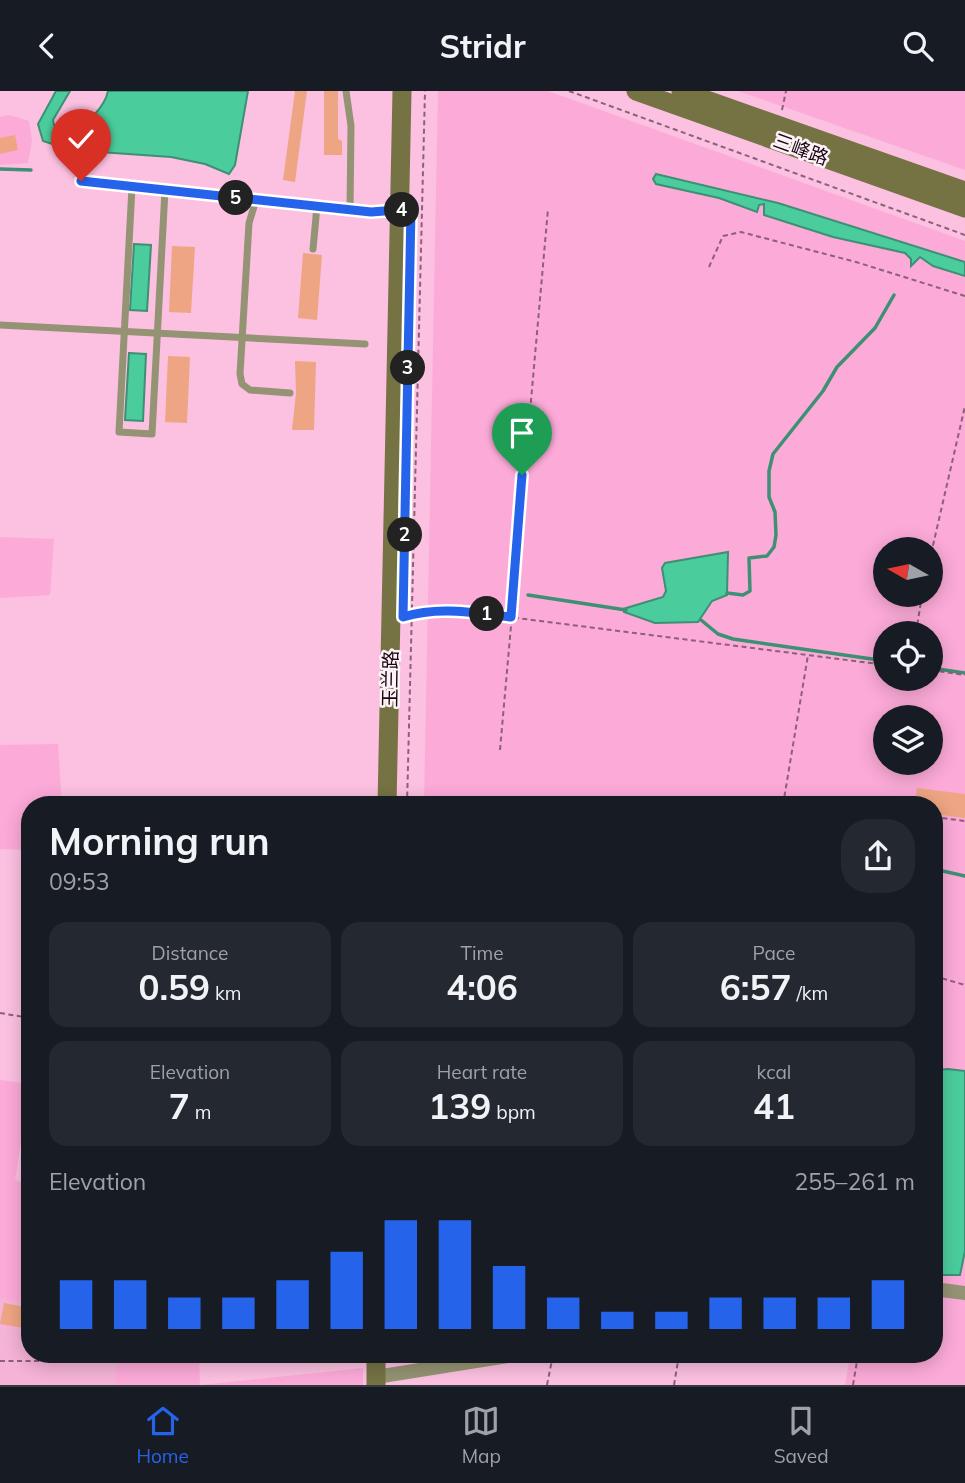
<!DOCTYPE html>
<meta charset="utf-8">
<style>
:root{--surface:#171b24;--page:#242831;--text:#f1f3f6;--muted:#9ea1a6;--line:#363941;--accent:#2563eb}
body{margin:0;font-family:Mulish,"Noto Sans SC",sans-serif;background:var(--page);color:var(--text);height:100vh;display:flex;flex-direction:column;font-size:26px;white-space:nowrap}
*{box-sizing:border-box;margin:0}
p{font-size:23px;color:var(--muted)}
.icon{flex:none;width:38px;height:38px;fill:none;stroke:currentColor;stroke-width:2;stroke-linecap:round;stroke-linejoin:round}
.map{position:relative;flex:1;overflow:hidden}
.sheet{position:absolute;left:21px;top:705px;width:922px;height:567px;display:flex;flex-direction:column;background:var(--surface);border-radius:28px;box-shadow:0 4px 18px #0003}
.sheet>*{flex:none}
.needle{width:46px;rotate:279deg}
.controls{position:absolute;left:873px;top:446px;display:grid;gap:14px}
.controls a{display:grid;place-items:center;width:70px;height:70px;border-radius:50%;background:var(--surface);box-shadow:0 4px 18px #0003;font-size:35px}
.pin{position:absolute;display:grid;place-items:center;width:60px;height:60px;color:#fff;margin:-72px -30px;border-radius:50% 50% 50% 0;rotate:-45deg;box-shadow:0 0 7px #0007}
.pin .icon{rotate:45deg}
.km{position:absolute;width:35px;height:35px;margin:-18px;border-radius:50%;background:#222;color:#fff;font-size:19px;line-height:35px;text-align:center}
.round{display:grid;place-items:center;flex:none;width:74px;height:74px;border-radius:28px;background:var(--page)}
.head{display:flex;align-items:center;justify-content:space-between;height:119px;padding:0 28px}
h1{font-size:38px;font-weight:700;line-height:52px}
.stats{display:grid;grid-template-columns:repeat(3,1fr);gap:10px;height:119px;padding:7px 28px}
.stats div{display:grid;align-content:center;border-radius:18px;background:var(--page);text-align:center}
.stats b{font-size:35px;font-weight:700}
.stats small{font-size:19px;font-weight:400}
.stats p{font-size:19px}
.chart{height:196px;padding:14px 28px}
.chart p{display:flex;justify-content:space-between}
.chart svg{width:100%;height:126px;margin-top:7px;stroke:var(--accent);stroke-width:6}
header{display:flex;justify-content:space-between;align-items:center;height:91px;padding:0 28px;background:var(--surface);font-size:32px;font-weight:700}
.menu{display:flex;justify-content:space-around;align-items:center;height:98px;border-top:2px solid var(--line);background:var(--surface);font-size:19px;color:var(--muted)}
.menu a{display:grid;justify-items:center;gap:4px}
.menu .selected{color:var(--accent)}
.map>svg:first-child{display:block}
</style>
<header><svg class="icon" aria-label="back" viewBox="0 0 24 24"><path d="M15 5l-7 7 7 7"/></svg>Stridr<svg class="icon" aria-label="search" viewBox="0 0 24 24"><circle cx="10" cy="10" r="6"/><path d="M15 15l6 6"/></svg></header>
<div class="map">
<svg width="965" height="1294" viewBox="0 0 965 1294">
<rect width="100%" height="100%" fill="#fcc0e0"/>
<polygon fill="#f5b3d7" points="0,1208 30,1213 30,1264 117,1264 115,1294 0,1294"/>
<g fill="#fcaad8" fill-rule="evenodd">
<path d="M438 0H548L965 150V1294H845L850 1264H934V714H424ZM886 458H931V504H886ZM886 542H931V588H886ZM886 626H931V672H886Z"/>
<polygon points="738,0 965,0 965,79"/>
<polygon points="9,24 29,30 32,49 28,72 0,74 0,26"/>
<polygon points="0,446 54,448 50,504 0,507"/>
<polygon points="58,653 62,714 30,714 30,759 0,758 0,654"/>
<polygon points="0,989 30,993 15,1089 30,1094 30,1213 0,1208"/>
<polygon points="117,1264 199,1264 200,1294 115,1294"/>
<polygon points="414,1264 461,1264 414,1271"/>
<polygon points="363,1277 363,1294 201,1294"/>
</g>
<g fill="#4bcc9d" stroke="#3d9074" stroke-width="2">
<path d="M56 0H70L53 29 54 34 72 42C86 34 105 16 108 0H248L235 74 229 83 205 73 171 66 71 59 43 50 38 33Z"/>
<polygon points="656,83 778,112 965,171 965,185 933,175 920,166 911,175 911,168 905,162 833,146 764,124 764,113 759,114 757,121 719,107 656,93 653,88"/>
<polygon points="134,153 151,154 147,220 130,219"/>
<polygon points="129,262 146,263 143,330 125,329"/>
<polygon points="728,461 727,504 712,510 698,531 655,532 624,521 623,518 663,506 666,500 662,477 665,472"/>
<polygon points="948,978 965,980 965,1160 960,1184 934,1184 935,979"/>
</g>
<g fill="none" stroke-linecap="round" stroke-linejoin="round">
<g stroke="#3d9074" stroke-width="3.5">
<polyline points="0,78 31,79"/>
<polyline points="727,502 743,504 750,500 749,467 767,465 774,456 776,444 775,421 769,406 769,380 773,363 823,300 837,276 875,237 894,204"/>
<polyline points="528,504 626,519"/>
<polyline points="701,529 718,543 733,548 886,570"/>
<polyline points="931,577 965,582"/>
<polyline points="934,778 965,785"/>
<polyline points="414,1264 419,1264"/>
</g>
</g>
<g fill="#eea583">
<polygon points="295,0 307,0 295,91 283,89"/>
<polygon points="324,0 338,0 338,48 342,50 342,64 324,64"/>
<polygon points="15,44 18,59 0,63 0,47"/>
<polygon points="172,155 195,156 191,222 169,221"/>
<polygon points="303,162 322,164 317,229 298,227"/>
<polygon points="168,265 190,266 187,332 165,331"/>
<polygon points="295,270 316,271 314,339 292,339 296,302"/>
<polygon points="917,697 965,703 965,727 934,723 934,714 915,714"/>
<polygon points="4,1212 30,1217 30,1238 0,1233"/>
</g>
<g fill="none" stroke-linecap="round" stroke-linejoin="round">
<g stroke="#8b6178" stroke-width="2" stroke-dasharray="5 3.5" stroke-linecap="butt">
<polyline points="569,0 965,144"/>
<polyline points="782,19 786,0"/>
<polyline points="709,176 723,145 741,141 856,171 965,205"/>
<polyline points="931,463 965,315"/>
<polyline points="405,526 427,519 446,518 886,574"/>
<polyline points="916,542 922,504"/>
<polyline points="931,579 965,584"/>
<polyline points="500,659 548,118"/>
<polyline points="407,714 425,0"/>
<polyline points="783,714 808,564"/>
<polyline points="934,726 965,730"/>
<polyline points="934,885 965,894"/>
<polyline points="0,922 30,927"/>
<polyline points="0,1270 70,1270"/>
<polyline points="547,1294 553,1264"/>
<polyline points="674,1294 679,1264"/>
<polyline points="853,1294 858,1264"/>
</g>
<g stroke="#949373" stroke-width="7">
<polyline points="346,0 351,35 350,119"/>
<polyline points="81,90 371,121 411,118"/>
<polyline points="132,96 119,341 152,343 165,99"/>
<polyline points="256,109 249,132 240,283 242,293 250,299 290,302"/>
<polyline points="313,158 317,115"/>
<polyline points="0,234 365,253"/>
</g>
<g stroke="#949373" stroke-width="14">
<polyline points="934,1198 965,1202"/>
<polyline points="376,1286 514,1264"/>
</g>
<g stroke="#757243" stroke-width="19">
<polyline points="636,0 965,117"/>
<polyline points="681,0 965,100"/>
<polyline points="387,714 402,0"/>
<polyline points="376,1294 376,1264"/>
</g>
</g>
<g fill="none" stroke-linecap="round" stroke-linejoin="round">
<g stroke="#fff" stroke-width="14">
<path id="route" d="M81 90 371 121 411 118 403 526C440 515 473 522 511 526L522 384"/>
</g>
<use href="#route" stroke="#2563eb" stroke-width="9"/>
</g>
<g text-anchor="middle" dominant-baseline="central" stroke-width="5" stroke-linejoin="round" paint-order="stroke">
<g font-size="19" fill="#1d0513" stroke="#fbf3f7">
<text transform="translate(801 58) rotate(20)">三峰路</text>
<text transform="translate(390 588) rotate(-89)">玉兰路</text>
</g>
</g>
</svg>
<div class="controls">
<a><svg class="needle" viewBox="-14 -14 28 28"><path d="M0-13l5 13h-10z" fill="#e53935"/><path d="M0 13l5-13h-10z" fill="#9ea1a6"/></svg></a>
<a><svg class="icon" aria-label="locate" viewBox="0 0 24 24"><circle cx="12" cy="12" r="6"/><path d="M12 2v4M12 18v4M2 12h4M18 12h4"/></svg></a>
<a><svg class="icon" aria-label="layers" viewBox="0 0 24 24"><path d="M12 4l9 5-9 5-9-5zM3 14l9 5 9-5"/></svg></a>
</div>
<div class="pin" style="left:522px;top:384px;background:#1e9e55"><svg class="icon" aria-label="arrive" viewBox="0 0 24 24"><path d="M6 21V4h12l-3 4 3 4H6"/></svg></div>
<div class="pin" style="left:81px;top:90px;background:#d93025"><svg class="icon" aria-label="check" viewBox="0 0 24 24"><path d="M5 12l5 5 9-10"/></svg></div>
<b class="km" style="left:487px;top:523px">1</b>
<b class="km" style="left:405px;top:444px">2</b>
<b class="km" style="left:408px;top:277px">3</b>
<b class="km" style="left:402px;top:119px">4</b>
<b class="km" style="left:236px;top:107px">5</b>
<section class="sheet">
<div class="head"><div><h1>Morning run</h1><p>09:53</p></div><a class="round"><svg class="icon" aria-label="share" viewBox="0 0 24 24"><path d="M12 15V3M7 8l5-5 5 5M5 13v7h14v-7"/></svg></a></div>
<div class="stats">
<div><p>Distance</p><b>0.59<small> km</small></b></div>
<div><p>Time</p><b>4:06</b></div>
<div><p>Pace</p><b>6:57<small> /km</small></b></div>
</div>
<div class="stats">
<div><p>Elevation</p><b>7<small> m</small></b></div>
<div><p>Heart rate</p><b>139<small> bpm</small></b></div>
<div><p>kcal</p><b>41</b></div>
</div>
<div class="chart"><p><span>Elevation</span>255–261 m</p>
<svg viewBox="0 0 160 44" preserveAspectRatio="none"><path d="M5 44V27M15 44V27M25 44V33M35 44V33M45 44V27M55 44V17M65 44V6M75 44V6M85 44V22M95 44V33M105 44V38M115 44V38M125 44V33M135 44V33M145 44V33M155 44V27"/></svg>
</div>
</section>
</div>
<nav class="menu">
<a class="selected"><svg class="icon" aria-label="home" viewBox="0 0 24 24"><path d="M3 11l9-7 9 7M6 9v11h12V9"/></svg>Home</a>
<a><svg class="icon" aria-label="map" viewBox="0 0 24 24"><path d="M3 6l6-2 6 2 6-2v14l-6 2-6-2-6 2zM9 4v14M15 6v14"/></svg>Map</a>
<a><svg class="icon" aria-label="saved" viewBox="0 0 24 24"><path d="M7 4h10v16l-5-4-5 4z"/></svg>Saved</a>
</nav>
